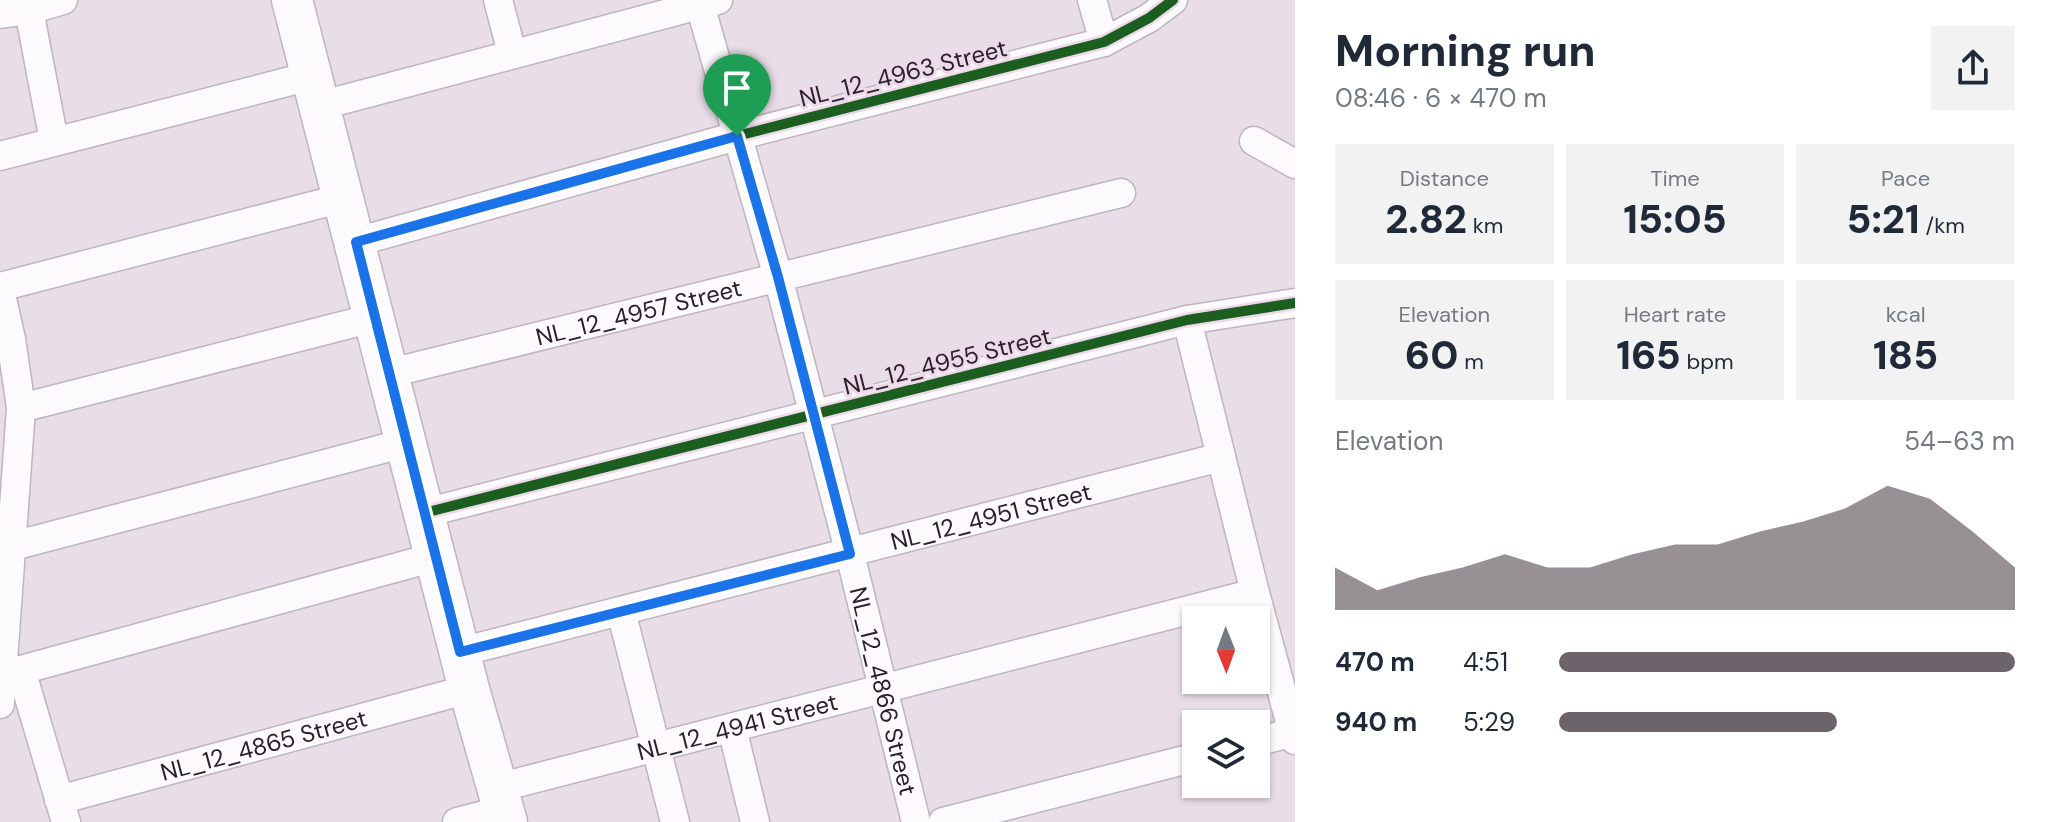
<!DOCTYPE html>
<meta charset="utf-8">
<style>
:root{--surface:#fff;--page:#f2f2f3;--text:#1f2937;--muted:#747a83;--accent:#6c636b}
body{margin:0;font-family:"DM Sans",sans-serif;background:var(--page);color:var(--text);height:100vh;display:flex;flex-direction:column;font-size:30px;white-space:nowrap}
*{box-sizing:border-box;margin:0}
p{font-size:26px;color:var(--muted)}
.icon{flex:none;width:44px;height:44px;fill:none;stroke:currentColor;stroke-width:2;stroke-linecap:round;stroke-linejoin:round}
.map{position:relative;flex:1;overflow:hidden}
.sheet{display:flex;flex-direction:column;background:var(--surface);width:760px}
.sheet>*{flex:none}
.needle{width:52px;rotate:179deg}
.tools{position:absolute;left:1182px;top:606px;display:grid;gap:16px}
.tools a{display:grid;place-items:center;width:88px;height:88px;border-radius:0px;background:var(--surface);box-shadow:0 2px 6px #0004;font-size:40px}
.pin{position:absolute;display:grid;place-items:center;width:68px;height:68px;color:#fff;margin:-82px -34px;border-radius:50% 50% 50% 0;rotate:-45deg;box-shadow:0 0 8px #0007}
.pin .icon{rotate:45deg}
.round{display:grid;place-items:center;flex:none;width:84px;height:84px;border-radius:0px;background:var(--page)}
.summary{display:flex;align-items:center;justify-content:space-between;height:136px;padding:0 40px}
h1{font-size:44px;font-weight:800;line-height:60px}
.figures{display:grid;grid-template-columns:repeat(3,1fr);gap:12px;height:136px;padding:8px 40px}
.figures div{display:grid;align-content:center;border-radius:0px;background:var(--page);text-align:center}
.figures b{font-size:40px;font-weight:800}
.figures small{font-size:22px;font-weight:400}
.figures p{font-size:22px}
.chart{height:224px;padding:16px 40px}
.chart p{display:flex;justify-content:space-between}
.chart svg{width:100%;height:144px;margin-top:8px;fill:var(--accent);opacity:.7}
ul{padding:0 40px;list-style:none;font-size:26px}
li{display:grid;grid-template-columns:128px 96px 1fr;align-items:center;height:60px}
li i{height:20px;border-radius:10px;background:var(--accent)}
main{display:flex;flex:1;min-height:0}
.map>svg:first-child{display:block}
</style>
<main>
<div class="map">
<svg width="1295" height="822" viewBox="0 0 1295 822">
<rect width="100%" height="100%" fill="#e9dee8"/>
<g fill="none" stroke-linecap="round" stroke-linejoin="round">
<g stroke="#beb5bd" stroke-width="31">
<g id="street">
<polyline points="498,0 512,53"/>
<polyline points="1092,0 1104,42"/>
<path id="s1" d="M700 5 778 277 850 554 916 822"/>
<polyline points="29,10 54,141"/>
<polyline points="0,14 29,10 63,0"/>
<polyline points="319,106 718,0"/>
<polyline points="1254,141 1295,164"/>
<polyline points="0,156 310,76"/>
<polyline points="356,242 737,136 1104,42 1149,18 1173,0"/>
<polyline points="0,287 343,198"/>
<polyline points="0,290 11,339 21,408 0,704"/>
<polyline points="1187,320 1255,593 1295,740"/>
<path id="s2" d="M390 373 1121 193"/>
<polyline points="21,408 373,318"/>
<polyline points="424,513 1187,320 1295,303"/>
<polyline points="13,546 405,443"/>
<polyline points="621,611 675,822"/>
<path id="s3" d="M460 652 1221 457"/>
<polyline points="21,670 435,557"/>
<polyline points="5,671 21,670 66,822"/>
<polyline points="732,728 755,822"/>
<polyline points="1256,742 1293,732"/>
<path id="s4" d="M497 788 1255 593"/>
<path id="s5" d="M59 800 469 689"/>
<polyline points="457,822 504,810"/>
<polyline points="943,822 1196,757"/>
</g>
</g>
<g stroke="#beb5bd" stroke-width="43">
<polyline id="secondary" points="292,0 469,689 507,822"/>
</g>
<use href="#street" stroke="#fcfafc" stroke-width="28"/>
<use href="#secondary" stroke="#fcfafc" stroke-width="40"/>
<g stroke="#eed9eb" stroke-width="15">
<g id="cycleway">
<polyline points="356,242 737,136 1104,42 1149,18 1173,0"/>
<polyline points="424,513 1187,320 1295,303"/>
</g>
</g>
<use href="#cycleway" stroke="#1b5e20" stroke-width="10"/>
</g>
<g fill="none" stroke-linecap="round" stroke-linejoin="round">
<g stroke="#fff" stroke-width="16">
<polygon id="route" points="737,136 778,277 850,554 460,652 356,242"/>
</g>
<use href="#route" stroke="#1a73e8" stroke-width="10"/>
</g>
<g text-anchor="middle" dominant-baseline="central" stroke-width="6" stroke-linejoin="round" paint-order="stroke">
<g font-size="24" fill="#292128" stroke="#eed9eb">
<text transform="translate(903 73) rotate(-14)">NL_12_4963 Street</text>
<text stroke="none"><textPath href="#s2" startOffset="256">NL_12_4957 Street</textPath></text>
<text transform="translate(947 361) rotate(-14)">NL_12_4955 Street</text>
<text stroke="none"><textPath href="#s3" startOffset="548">NL_12_4951 Street</textPath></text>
<text stroke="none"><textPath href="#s1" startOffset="710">NL_12_4866 Street</textPath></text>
<text stroke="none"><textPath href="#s4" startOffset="248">NL_12_4941 Street</textPath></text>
<text stroke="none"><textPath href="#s5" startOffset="212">NL_12_4865 Street</textPath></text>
</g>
</g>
</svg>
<div class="tools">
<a><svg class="needle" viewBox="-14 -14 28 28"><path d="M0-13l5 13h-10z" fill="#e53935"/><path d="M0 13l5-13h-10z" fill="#747a83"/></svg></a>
<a><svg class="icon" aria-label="layers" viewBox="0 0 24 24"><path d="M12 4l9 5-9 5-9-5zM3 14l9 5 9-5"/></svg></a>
</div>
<div class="pin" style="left:737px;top:136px;background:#1e9e55"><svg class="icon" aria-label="arrive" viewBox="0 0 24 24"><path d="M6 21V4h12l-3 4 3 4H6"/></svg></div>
</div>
<section class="sheet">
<div class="summary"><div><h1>Morning run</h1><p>08:46 · 6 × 470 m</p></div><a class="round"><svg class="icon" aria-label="share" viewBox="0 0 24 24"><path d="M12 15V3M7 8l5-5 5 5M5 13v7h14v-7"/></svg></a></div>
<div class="figures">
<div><p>Distance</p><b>2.82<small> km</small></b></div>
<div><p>Time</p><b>15:05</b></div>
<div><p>Pace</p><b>5:21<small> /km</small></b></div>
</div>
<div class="figures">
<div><p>Elevation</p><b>60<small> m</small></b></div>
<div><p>Heart rate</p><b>165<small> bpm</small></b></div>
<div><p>kcal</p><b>185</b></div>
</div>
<div class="chart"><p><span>Elevation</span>54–63 m</p>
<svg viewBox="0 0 160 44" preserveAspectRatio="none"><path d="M0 44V31L10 38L20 34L30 31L40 27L50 31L60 31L70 27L80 24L90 24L100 20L110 17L120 13L130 6L140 10L150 20L160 31V44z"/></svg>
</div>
<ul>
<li><b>470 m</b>4:51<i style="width:100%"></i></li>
<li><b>940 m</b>5:29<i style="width:61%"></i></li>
</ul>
</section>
</main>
